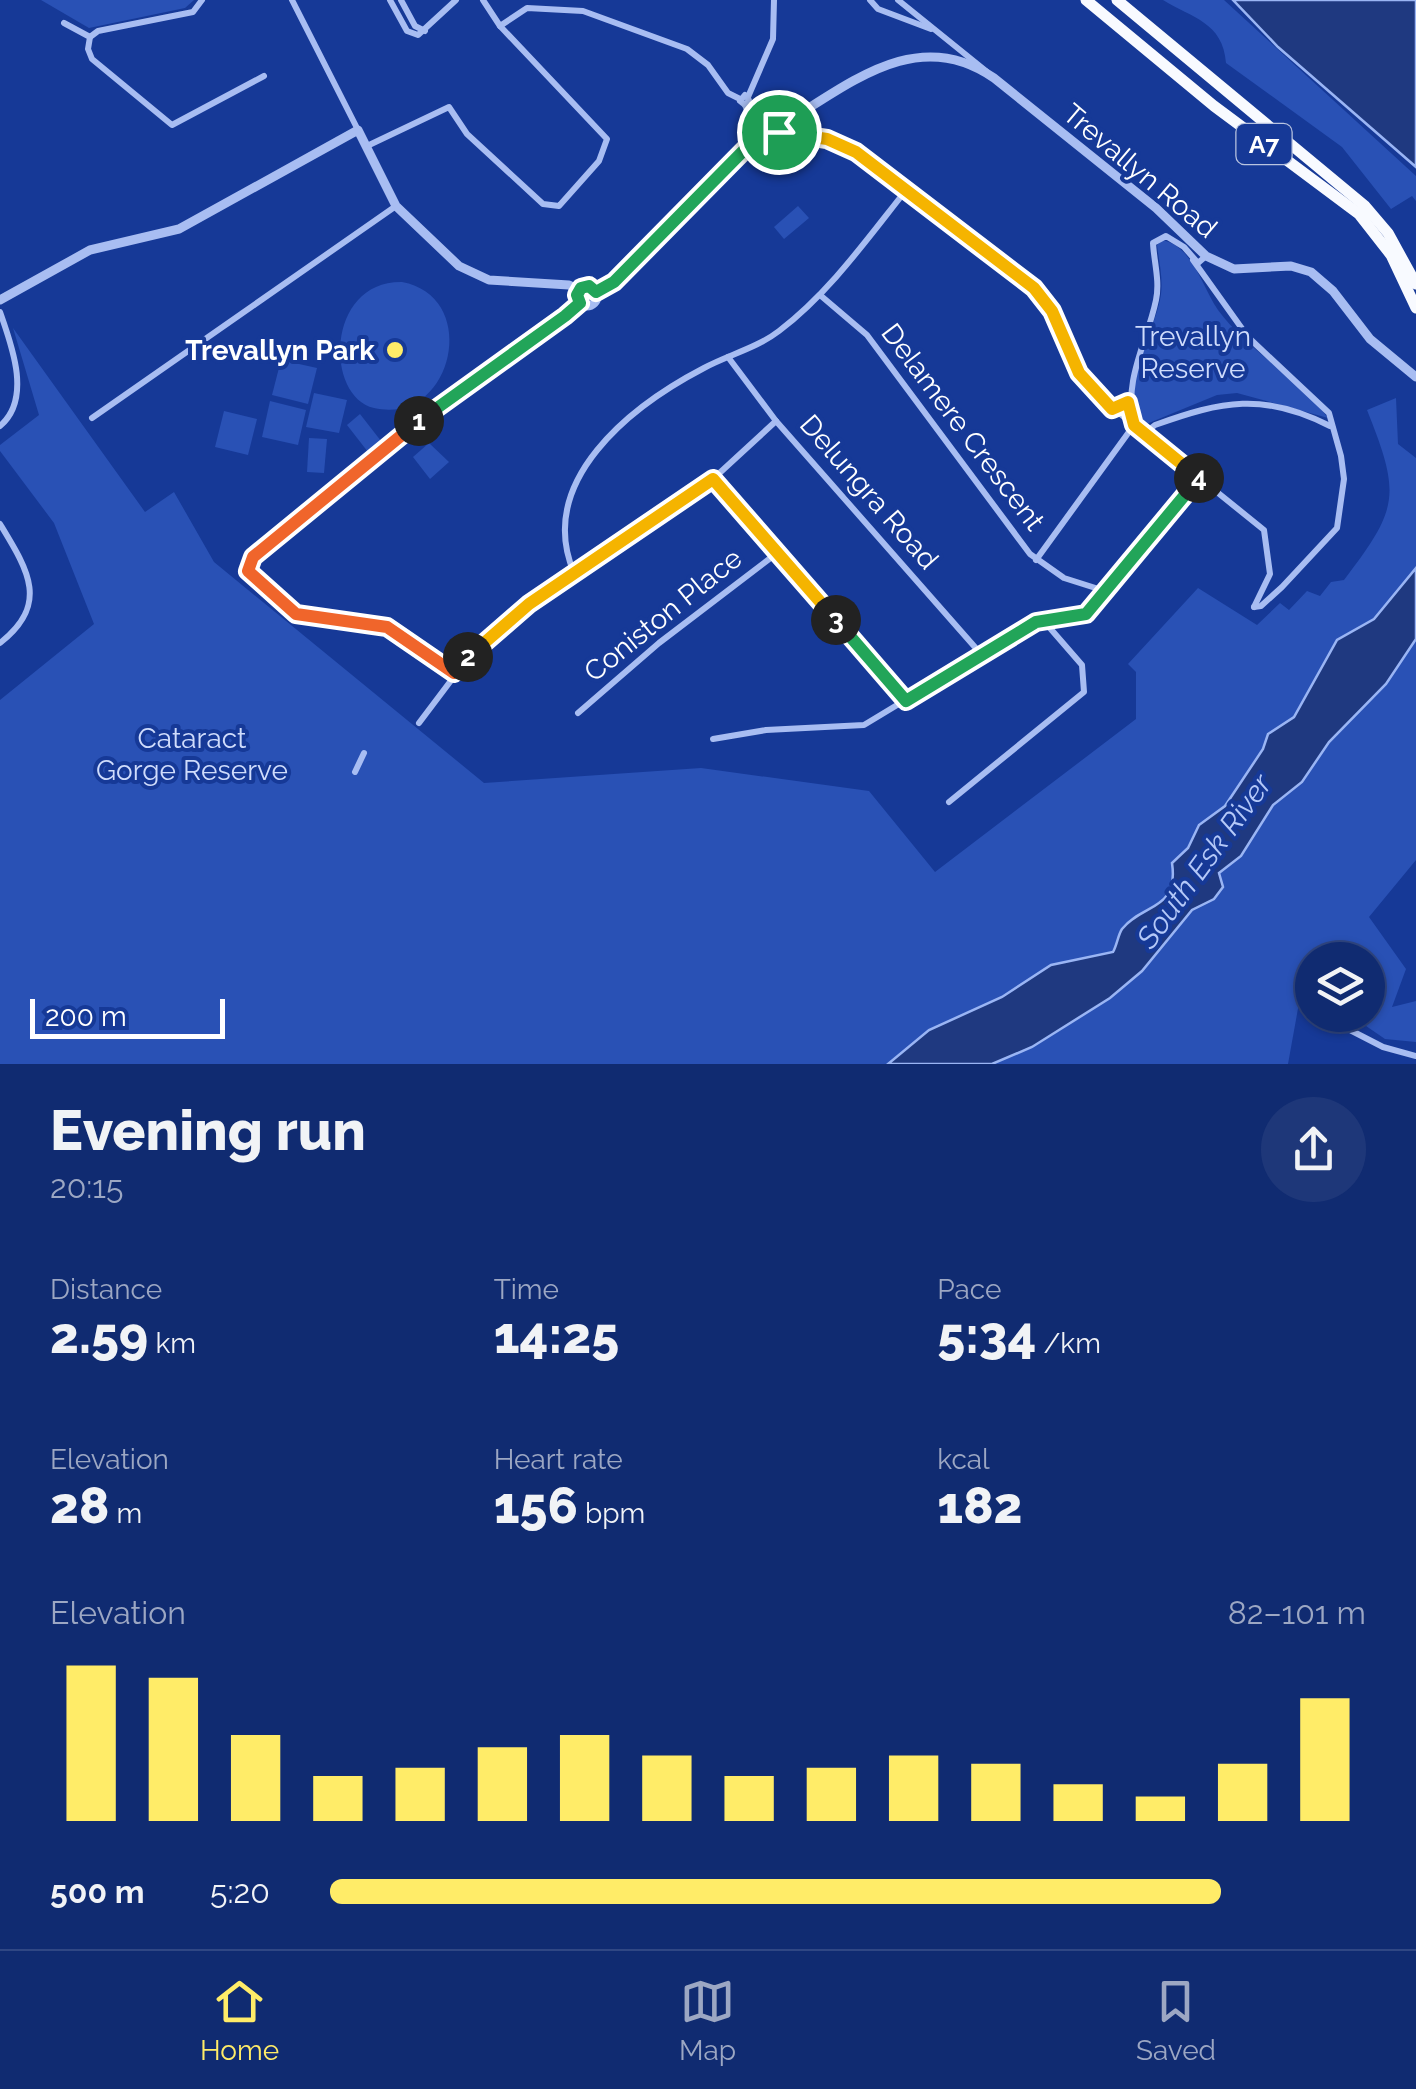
<!DOCTYPE html>
<meta charset="utf-8">
<style>
:root{--surface:#102b71;--page:#1e3779;--text:#f1f3f6;--muted:#9ca7c3;--line:#304784;--accent:#ffec68}
body{margin:0;font-family:Raleway,sans-serif;background:var(--page);color:var(--text);height:100vh;display:flex;flex-direction:column;font-size:38px;white-space:nowrap}
*{box-sizing:border-box;margin:0}
p{font-size:32px;color:var(--muted)}
.icon{flex:none;width:55px;height:55px;fill:none;stroke:currentColor;stroke-width:2;stroke-linecap:round;stroke-linejoin:round}
.map{position:relative;height:1064px;overflow:hidden}
.sheet{display:flex;flex-direction:column;background:var(--surface);flex:1}
.sheet>*{flex:none}
.tools{position:absolute;left:1295px;top:942px;display:grid;gap:20px}
.tools a{display:grid;place-items:center;width:90px;height:90px;border-radius:50%;background:var(--surface);box-shadow:0 2px 8px #0004,0 0 0 2px var(--line);font-size:50px}
.scale{position:absolute;left:30px;bottom:25px;width:195px;box-sizing:border-box;padding-left:10px;border:5px solid #fff;border-top:0;font-size:28px;line-height:35px;white-space:nowrap;color:#fff;-webkit-text-stroke:8px #163997;paint-order:stroke}
.pin{position:absolute;display:grid;place-items:center;width:85px;height:85px;color:#fff;margin:-42px;border:5px solid #fff;border-radius:50%;box-shadow:0 2px 10px #0007}
.km{position:absolute;width:50px;height:50px;margin:-25px;border-radius:50%;background:#222;color:#fff;font-size:28px;line-height:50px;text-align:center}
.round{display:grid;place-items:center;flex:none;width:105px;height:105px;border-radius:52px;background:var(--page)}
.headline{display:flex;align-items:center;justify-content:space-between;height:170px;padding:0 50px}
h1{font-size:55px;font-weight:800;line-height:75px}
.stats{display:grid;grid-template-columns:repeat(3,1fr);gap:15px;height:170px;padding:10px 50px}
.stats div{display:grid;align-content:center}
.stats b{font-size:50px;font-weight:800}
.stats small{font-size:28px;font-weight:400}
.stats p{font-size:28px}
.chart{height:280px;padding:20px 50px}
.chart p{display:flex;justify-content:space-between}
.chart svg{width:100%;height:180px;margin-top:10px;stroke:var(--accent);stroke-width:6}
ul{padding:0 50px;list-style:none;font-size:32px}
li{display:grid;grid-template-columns:160px 120px 1fr;align-items:center;height:75px}
li i{height:25px;border-radius:12px;background:var(--accent)}
.tabs{display:flex;justify-content:space-around;align-items:center;height:140px;border-top:2px solid var(--line);background:var(--surface);font-size:28px;color:var(--muted)}
.tabs a{display:grid;justify-items:center;gap:5px}
.tabs .active{color:var(--accent)}
.map>svg:first-child{display:block}
</style>
<div class="map">
<svg width="1416" height="1064" viewBox="0 0 1416 1064">
<rect width="100%" height="100%" fill="#163997"/>
<g fill="#2951b5">
<polygon points="41,0 194,0 185,8 89,28"/>
<path d="M1163 0H1224L1416 176V201L1412 196 1391 209 1342 147 1226 63C1223 22 1192 18 1163 0Z"/>
<polygon points="798,206 809,218 784,239 774,227"/>
<path d="M1162 240C1193 246 1202 287 1218 310 1249 352 1298 377 1328 418L1237 393 1217 395 1144 425C1115 391 1156 332 1161 294 1163 278 1159 261 1157 245Z"/>
<path d="M402 282C482 297 453 426 374 408 325 397 325 281 402 282Z"/>
<path d="M13 328 145 512 174 492 214 562 484 783 701 768 869 791 935 872 1136 719V672L1128 664 1198 588 1257 625 1280 603 1289 610 1307 591 1320 596 1331 582 1344 580C1399 508 1401 495 1367 410L1396 398 1398 444 1416 458V860L1369 917 1406 969 1392 1007 1416 1001V1042L1385 1039 1350 1015H1368V960H1312V1005L1299 1003 1288 1064H0V700L94 624 54 523 0 451V445L39 415Z"/>
<polygon points="281,360 317,368 308,404 272,395"/>
<polygon points="314,393 347,400 339,433 306,427"/>
<polygon points="270,401 306,410 298,445 262,437"/>
<polygon points="224,411 257,419 248,455 215,447"/>
<polygon points="360,414 381,441 368,452 347,425"/>
<polygon points="309,438 327,439 324,473 307,472"/>
<polygon points="429,443 449,462 430,479 413,457"/>
</g>
<g fill="#1f3980" stroke="#9ab5f4" stroke-width="2.5">
<polygon points="1233,0 1416,0 1416,167 1278,47"/>
<path d="M1416 568V639L1386 684 1329 742 1302 782 1273 805 1241 856 1219 873 1223 887 1214 899 1192 910 1142 971 1110 998 1032 1047 992 1064H888L929 1030 1002 997 1051 965 1113 952C1117 945 1118 935 1122 929 1143 903 1179 911 1172 863L1188 848 1199 825 1225 806 1263 749 1268 734 1294 717 1337 640 1374 619Z"/>
</g>
<g fill="none" stroke-linecap="round" stroke-linejoin="round">
<g stroke="#a8bdf2" stroke-width="6">
<polyline points="292,0 358,130"/>
<polyline points="390,0 407,31 418,35 456,0"/>
<polyline points="401,0 415,26 425,31"/>
<polyline points="483,0 500,26 527,8 583,11 687,49 708,65 728,93 740,99"/>
<polyline points="870,0 878,9 931,29"/>
<polyline points="898,0 986,71"/>
<polyline points="64,23 90,37 88,49 92,59 172,125 264,76"/>
<polyline points="90,37 98,31 193,12 202,0"/>
<polygon points="745,95 749,100 745,105 740,101"/>
<polyline points="748,97 773,39 774,0"/>
<polyline points="745,105 756,131"/>
<path d="M775 129 827 139 856 152 1034 288C1063 320 1069 364 1098 396L1264 530 1270 574 1254 607"/>
<polyline points="367,146 449,107 467,134 543,204 559,206 599,161 607,139 500,26"/>
<polyline points="1193,260 1248,337 1329,413 1341,456 1344,479 1337,528 1282,587 1261,606 1254,607"/>
<polyline points="820,295 867,335 1030,554 1064,578 1105,591 1201,480"/>
<path d="M0 312C12 346 32 399 0 426"/>
<polyline points="728,357 776,421 981,654"/>
<polyline points="92,418 396,206"/>
<path d="M1145 433 1155 425C1222 401 1263 392 1330 426"/>
<polyline points="713,479 906,701"/>
<path d="M0 524C28 570 50 604 0 643"/>
<path d="M1036 560 1134 425C1123 380 1147 343 1156 300 1160 281 1154 262 1153 243L1166 236 1184 247 1198 263 1206 256"/>
<path d="M574 573C535 481 631 406 704 368 728 355 757 348 779 331 830 292 867 239 907 189"/>
<polyline points="454,673 387,627 296,614 250,575 249,562 405,431 580,303"/>
<polyline points="578,713 659,643 777,553"/>
<polyline points="419,723 474,650 505,622 713,479 776,421"/>
<polyline points="713,739 766,730 864,725 1036,621 1082,617 1105,591"/>
<polyline points="355,772 364,753"/>
<polyline points="949,802 1084,692 1082,665 1049,627 1049,619"/>
<polyline points="1348,1029 1383,1047 1416,1056"/>
</g>
<g stroke="#a8bdf2" stroke-width="9">
<circle cx="760" cy="136" r="7"/>
<path d="M766 134C838 95 911 20 994 78L1156 208 1206 256 1234 269 1291 266 1311 272 1333 291 1370 339 1416 377"/>
<circle cx="587" cy="296" r="10"/>
<polyline points="596,292 621,275 700,190 754,140"/>
<polyline points="0,300 90,250 179,229 358,130 396,206 459,266 489,280 569,285 579,290"/>
</g>
<g stroke="#f8faff" stroke-width="11">
<polyline points="1086,0 1214,106 1359,214 1391,255 1416,308"/>
<polyline points="1117,0 1365,206 1388,233 1416,284"/>
</g>
</g>
<g fill="none" stroke-linecap="round" stroke-linejoin="round">
<g stroke="#fff" stroke-width="20">
<polyline id="split-1" points="419,421 565,316 580,303 577,295 581,288 589,286 596,292 614,282 754,140 762,142 775,129 779,132"/>
</g>
<g stroke="#fff" stroke-width="20">
<polyline id="split-2" points="419,421 253,557 248,571 296,614 387,627 454,673 468,657"/>
</g>
<g stroke="#fff" stroke-width="20">
<polyline id="split-3" points="468,657 529,604 713,479 836,620"/>
</g>
<g stroke="#fff" stroke-width="20">
<polyline id="split-4" points="836,620 906,701 1036,622 1086,614 1199,478"/>
</g>
<g stroke="#fff" stroke-width="20">
<polyline id="split-5" points="779,132 827,139 856,152 1034,288 1052,311 1079,373 1112,409 1128,402 1134,425 1199,478"/>
</g>
<use href="#split-1" stroke="#22a559" stroke-width="12"/>
<use href="#split-2" stroke="#f0652b" stroke-width="12"/>
<use href="#split-3" stroke="#f5b400" stroke-width="12"/>
<use href="#split-4" stroke="#22a559" stroke-width="12"/>
<use href="#split-5" stroke="#f5b400" stroke-width="12"/>
</g>
<circle fill="#ffec68" stroke="#163997" stroke-width="4" cx="395" cy="350" r="10"/>
<g text-anchor="middle" dominant-baseline="central" stroke-width="8" stroke-linejoin="round" paint-order="stroke">
<rect fill="#163997" stroke="#b9c4e0" stroke-width="2.5" x="1236.5" y="124" width="55" height="40" rx="8"/>
<g font-size="25" font-weight="bold" fill="#fff">
<text x="1264" y="144">A7</text>
</g>
<g font-size="28" fill="#fff" stroke="#163997">
<text transform="translate(1140 171) rotate(40)">Trevallyn Road</text>
<text transform="translate(963 427) rotate(53)">Delamere Crescent</text>
<text transform="translate(869 492) rotate(49)">Delungra Road</text>
<text transform="translate(663 615) rotate(-39)">Coniston Place</text>
</g>
<g font-size="28" fill="#cfdcfc" stroke="#163997">
<text x="1193" y="336">Trevallyn<tspan x="1193" dy="32">Reserve</tspan></text>
<text x="192" y="738">Cataract<tspan x="192" dy="32">Gorge Reserve</tspan></text>
</g>
<g font-size="28" font-weight="bold" fill="#fff" stroke="#163997" text-anchor="end">
<text x="375" y="350">Trevallyn Park</text>
</g>
<g font-size="30" font-style="italic" fill="#b4c8f8" stroke="#163997">
<text transform="translate(1204 861) rotate(-54)">South Esk River</text>
</g>
</g>
</svg>
<div class="tools">
<a><svg class="icon" aria-label="layers" viewBox="0 0 24 24"><path d="M12 4l9 5-9 5-9-5zM3 14l9 5 9-5"/></svg></a>
</div>
<div class="scale">200 m</div>
<div class="pin" style="left:779px;top:132px;background:#1e9e55"><svg class="icon" aria-label="arrive" viewBox="0 0 24 24"><path d="M6 21V4h12l-3 4 3 4H6"/></svg></div>
<b class="km" style="left:419px;top:421px">1</b>
<b class="km" style="left:468px;top:657px">2</b>
<b class="km" style="left:836px;top:620px">3</b>
<b class="km" style="left:1199px;top:478px">4</b>
</div>
<section class="sheet">
<div class="headline"><div><h1>Evening run</h1><p>20:15</p></div><a class="round"><svg class="icon" aria-label="share" viewBox="0 0 24 24"><path d="M12 15V3M7 8l5-5 5 5M5 13v7h14v-7"/></svg></a></div>
<div class="stats">
<div><p>Distance</p><b>2.59<small> km</small></b></div>
<div><p>Time</p><b>14:25</b></div>
<div><p>Pace</p><b>5:34<small> /km</small></b></div>
</div>
<div class="stats">
<div><p>Elevation</p><b>28<small> m</small></b></div>
<div><p>Heart rate</p><b>156<small> bpm</small></b></div>
<div><p>kcal</p><b>182</b></div>
</div>
<div class="chart"><p><span>Elevation</span>82–101 m</p>
<svg viewBox="0 0 160 44" preserveAspectRatio="none"><path d="M5 44V6M15 44V9M25 44V23M35 44V33M45 44V31M55 44V26M65 44V23M75 44V28M85 44V33M95 44V31M105 44V28M115 44V30M125 44V35M135 44V38M145 44V30M155 44V14"/></svg>
</div>
<ul>
<li><b>500 m</b>5:20<i style="width:86%"></i></li>
</ul>
</section>
<nav class="tabs">
<a class="active"><svg class="icon" aria-label="home" viewBox="0 0 24 24"><path d="M3 11l9-7 9 7M6 9v11h12V9"/></svg>Home</a>
<a><svg class="icon" aria-label="map" viewBox="0 0 24 24"><path d="M3 6l6-2 6 2 6-2v14l-6 2-6-2-6 2zM9 4v14M15 6v14"/></svg>Map</a>
<a><svg class="icon" aria-label="saved" viewBox="0 0 24 24"><path d="M7 4h10v16l-5-4-5 4z"/></svg>Saved</a>
</nav>
